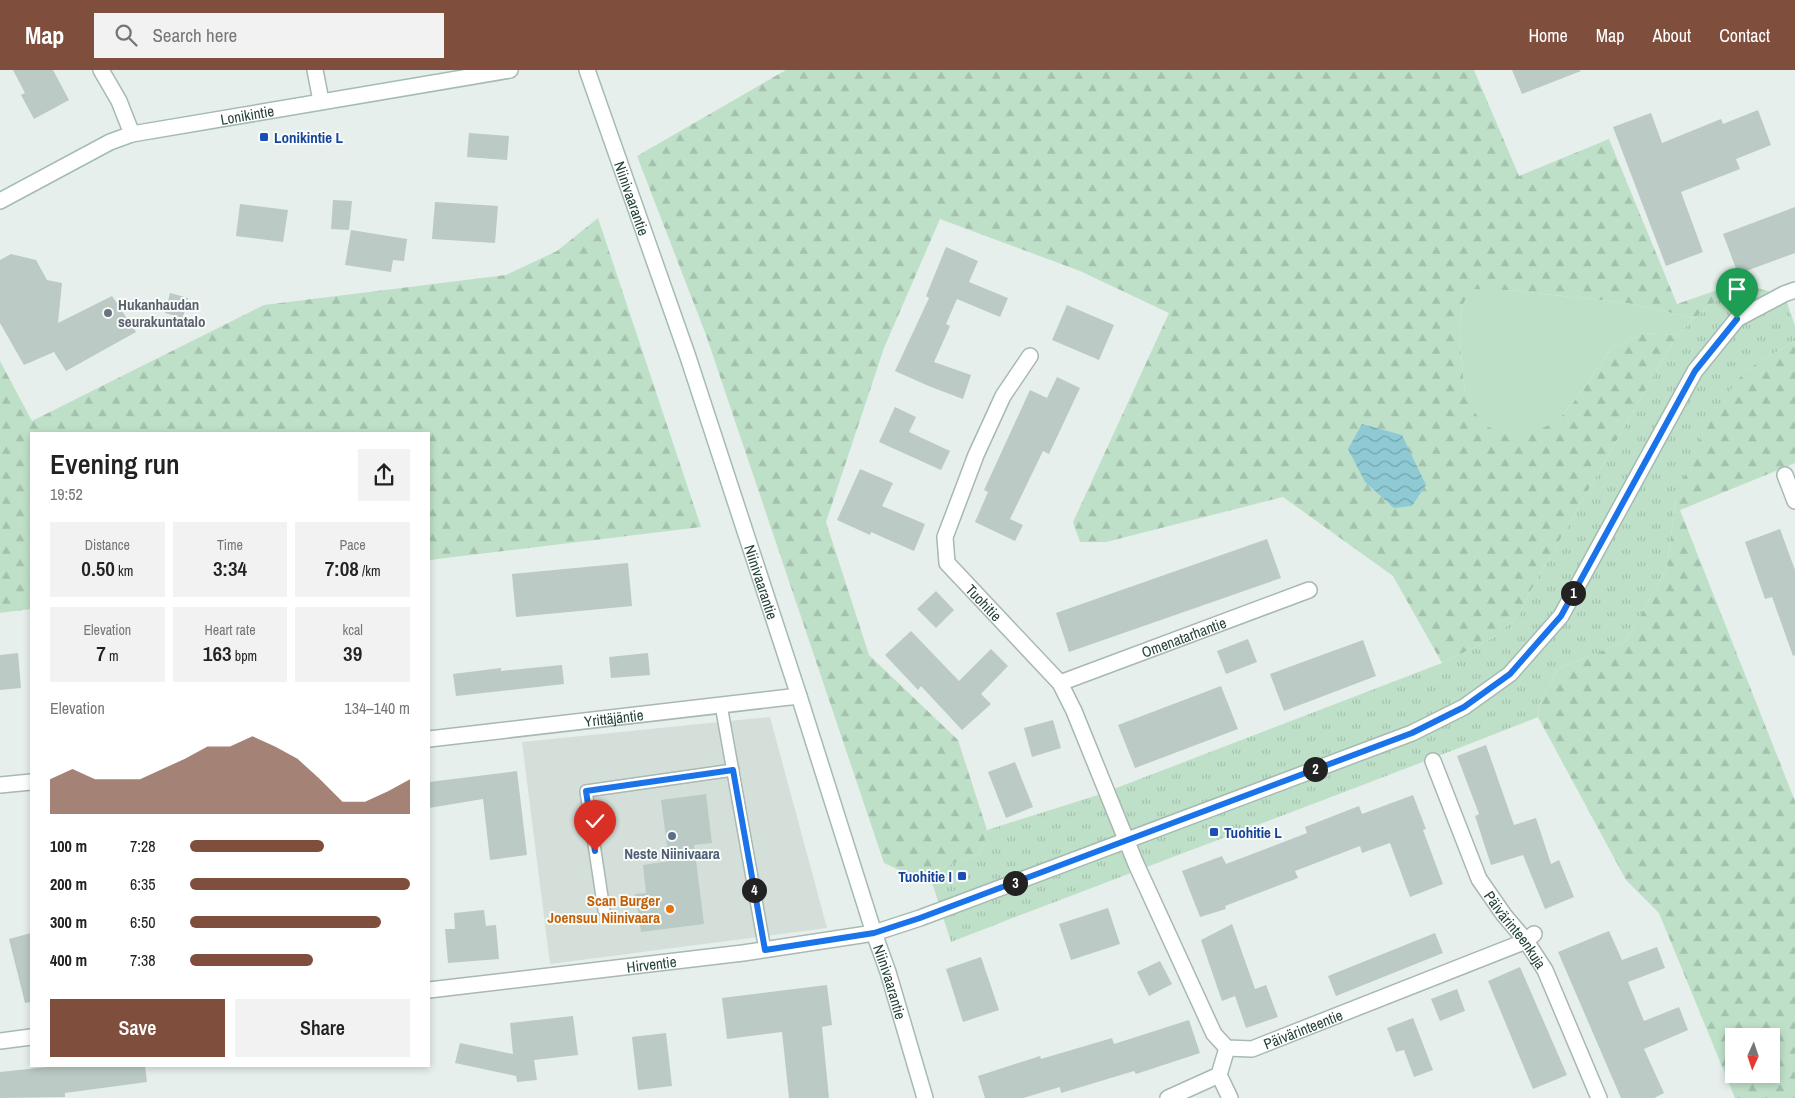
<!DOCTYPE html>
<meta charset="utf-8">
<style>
:root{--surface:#fff;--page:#f2f2f2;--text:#222;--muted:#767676;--accent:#804e3d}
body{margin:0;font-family:"Archivo Narrow",sans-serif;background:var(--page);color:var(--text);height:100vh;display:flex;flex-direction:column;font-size:19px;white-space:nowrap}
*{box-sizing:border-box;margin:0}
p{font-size:16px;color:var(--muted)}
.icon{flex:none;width:28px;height:28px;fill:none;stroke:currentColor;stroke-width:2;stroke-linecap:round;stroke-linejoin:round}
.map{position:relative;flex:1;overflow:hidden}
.side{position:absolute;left:30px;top:362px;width:400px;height:635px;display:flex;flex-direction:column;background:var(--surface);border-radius:0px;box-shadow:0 2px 8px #0003}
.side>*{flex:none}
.needle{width:32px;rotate:183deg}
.buttons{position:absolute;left:1725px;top:958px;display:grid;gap:10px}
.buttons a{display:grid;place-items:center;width:55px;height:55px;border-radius:0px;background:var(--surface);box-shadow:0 2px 8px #0003;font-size:25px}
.pin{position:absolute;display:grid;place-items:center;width:42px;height:42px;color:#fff;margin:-51px -21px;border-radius:50% 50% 50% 0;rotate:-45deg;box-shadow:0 0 5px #0007}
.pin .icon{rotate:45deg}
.km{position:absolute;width:25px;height:25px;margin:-12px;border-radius:50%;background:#222;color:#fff;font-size:14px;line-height:25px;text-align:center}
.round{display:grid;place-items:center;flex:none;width:52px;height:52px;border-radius:0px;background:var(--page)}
.overview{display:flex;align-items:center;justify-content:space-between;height:85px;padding:0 20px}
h1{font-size:28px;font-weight:600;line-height:38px}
.stats{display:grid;grid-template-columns:repeat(3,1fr);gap:8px;height:85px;padding:5px 20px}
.stats div{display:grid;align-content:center;border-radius:0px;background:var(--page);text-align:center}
.stats b{font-size:21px;font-weight:600}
.stats small{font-size:14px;font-weight:400}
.stats p{font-size:14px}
.chart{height:140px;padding:10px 20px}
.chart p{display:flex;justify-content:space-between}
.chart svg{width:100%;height:90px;margin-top:5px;fill:var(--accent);opacity:.7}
.action{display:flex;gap:10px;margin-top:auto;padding:10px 20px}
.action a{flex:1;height:58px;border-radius:0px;background:var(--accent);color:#fff;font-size:20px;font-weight:600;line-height:58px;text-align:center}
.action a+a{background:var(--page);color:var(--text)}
ul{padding:0 20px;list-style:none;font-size:16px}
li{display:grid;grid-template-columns:80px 60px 1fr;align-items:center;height:38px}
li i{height:12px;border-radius:6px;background:var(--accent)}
header{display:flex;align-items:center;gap:30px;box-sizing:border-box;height:70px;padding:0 25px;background:var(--accent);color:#fff}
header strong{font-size:24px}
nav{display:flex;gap:28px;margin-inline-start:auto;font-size:18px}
.search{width:350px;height:45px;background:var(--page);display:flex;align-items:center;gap:12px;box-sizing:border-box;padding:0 18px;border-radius:0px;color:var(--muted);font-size:19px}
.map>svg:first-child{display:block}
</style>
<header>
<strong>Map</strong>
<div class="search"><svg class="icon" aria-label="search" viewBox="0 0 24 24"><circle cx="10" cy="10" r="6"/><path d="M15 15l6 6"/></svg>Search here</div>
<nav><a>Home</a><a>Map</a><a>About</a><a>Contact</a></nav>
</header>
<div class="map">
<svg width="1795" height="1028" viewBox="0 0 1795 1028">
<defs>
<pattern id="grass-tufts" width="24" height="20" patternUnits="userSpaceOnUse" patternTransform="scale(1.25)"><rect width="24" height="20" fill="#bfe0c8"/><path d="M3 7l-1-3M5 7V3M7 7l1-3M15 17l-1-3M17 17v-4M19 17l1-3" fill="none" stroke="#a4c1ad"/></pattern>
<pattern id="forest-firs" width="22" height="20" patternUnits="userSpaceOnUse" patternTransform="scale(1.25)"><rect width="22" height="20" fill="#bfe0c8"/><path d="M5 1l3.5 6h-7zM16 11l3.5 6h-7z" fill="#a4c1ad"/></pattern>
<pattern id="water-waves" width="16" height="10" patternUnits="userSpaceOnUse" patternTransform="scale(1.25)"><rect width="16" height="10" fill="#8ec9d4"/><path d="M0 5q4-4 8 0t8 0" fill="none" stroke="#74a5ad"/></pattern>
</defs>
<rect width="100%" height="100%" fill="#e6efeb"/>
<polygon fill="#d4dfda" points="770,647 827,858 550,894 522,672"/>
<path fill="url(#grass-tufts)" d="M1740 212 1785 227 1795 256V271L1746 300 1676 427 1667 499 1626 571 1558 599 1539 634 1538 647C1343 724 1146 796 951 872L929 803 980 783 987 760 1098 725 1442 593 1491 569 1519 545 1531 520 1677 265 1694 248Z"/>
<g fill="url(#forest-firs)" fill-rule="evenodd">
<polygon points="786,0 1474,0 1519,106 1609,69 1677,234 1740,212 1694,248 1627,233 1509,220 1462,236 1459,262 1465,322 1556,352 1578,327 1611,279 1644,263 1677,265 1531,520 1519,545 1491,569 1442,593 1393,506 1283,427 1106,472 1080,472 1073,452 1169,243 1080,201 940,149 884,278 826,452 869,585 958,670 987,760 980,783 929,803 906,803 884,793 706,265 637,86"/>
<polygon points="598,148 701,457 429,490 429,364 31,364 31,539 0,543 0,291 32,351 264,235 506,205 557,181"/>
<path d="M1795 271V393L1680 440 1795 731V1028H1735L1659 843 1626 810 1538 647 1539 634 1558 599 1626 571 1667 499 1676 427 1709 347 1746 300ZM1771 966V1004H1734V966Z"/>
</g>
<polygon fill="#bfe0c8" points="1471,219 1509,220 1627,233 1694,248 1677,265 1644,263 1611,279 1578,327 1556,352 1529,364 1504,364 1484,355 1473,340 1465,322 1459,262 1462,236"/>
<polygon fill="url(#water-waves)" points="1362,354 1402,365 1426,415 1412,436 1394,438 1365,412 1348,379"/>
<g fill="#bbcac4">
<polygon points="13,0 53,0 69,30 34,49 21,25 25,23"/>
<polygon points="1512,0 1580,0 1581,1 1522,24"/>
<polygon points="1758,40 1771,75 1736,89 1740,99 1681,122 1703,182 1666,196 1613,57 1651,43 1662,73 1721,49 1723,54"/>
<polygon points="469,63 509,66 507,90 467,87"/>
<polygon points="333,130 352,131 349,160 331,159"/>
<polygon points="435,132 498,136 495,173 432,169"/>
<polygon points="240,134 288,140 283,172 236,166"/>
<polygon points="1795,137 1795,183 1738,204 1723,164"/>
<polygon points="351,160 407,169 404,191 393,190 391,202 345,195"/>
<polygon points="946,177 978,191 969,212 1008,228 1000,247 957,229 946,254 950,256 934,292 971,305 963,329 931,317 895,301 929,228 926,226"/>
<polygon points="11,184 36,190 47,210 62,213 58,253 112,226 136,262 66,301 54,282 24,295 0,253 0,190"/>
<polygon points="170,223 188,228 183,248 165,243"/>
<polygon points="1067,235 1114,255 1099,290 1052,270"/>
<polygon points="1057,307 1080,318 1049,384 1043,381 1010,449 1023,455 1015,471 975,452 988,422 984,420 1030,320 1047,328"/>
<polygon points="895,337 916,347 909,362 950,381 941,400 879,372"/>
<polygon points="860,399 893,413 882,436 925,454 914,481 871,462 870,465 837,450"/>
<polygon points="1780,459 1795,500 1795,585 1793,586 1772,527 1765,529 1745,472"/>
<polygon points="1267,469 1281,508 1069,582 1056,543"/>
<polygon points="628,493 632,536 516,547 512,504"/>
<polygon points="936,521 954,540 936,558 917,539"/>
<polygon points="911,561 959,611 991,579 1008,596 981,624 991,634 962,660 921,616 918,620 885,585"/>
<polygon points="1248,569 1257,592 1226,604 1217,581"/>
<polygon points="1363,570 1376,606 1284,641 1270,604"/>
<polygon points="18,583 21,618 0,620 0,585"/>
<polygon points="648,583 650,605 611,608 609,587"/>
<polygon points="562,595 564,614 456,626 453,604 501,598 501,601"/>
<polygon points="1221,616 1238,659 1135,698 1118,655"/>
<polygon points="1053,650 1061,678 1032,687 1024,658"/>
<polygon points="1486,675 1514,755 1536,748 1551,794 1559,790 1574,827 1545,839 1523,785 1491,795 1475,746 1479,744 1457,686"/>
<polygon points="1015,692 1033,737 1006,748 988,702"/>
<polygon points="517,701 527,785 490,790 483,729 429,738 429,712"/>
<polygon points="706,724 712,773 694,775 704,854 641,862 635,824 646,823 643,795 669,791 661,730"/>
<polygon points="1413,725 1426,759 1423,760 1443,814 1410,827 1390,773 1362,783 1360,776 1295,801 1298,808 1225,836 1226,839 1200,847 1182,801 1222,786 1226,794 1307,763 1305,757 1359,736 1362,744"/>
<polygon points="1108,838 1120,874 1071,890 1059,854"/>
<polygon points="484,840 486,856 496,855 499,889 448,893 445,859 455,859 454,843"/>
<polygon points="1232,854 1255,919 1266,915 1278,947 1246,958 1235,926 1222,931 1201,870"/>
<polygon points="1609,861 1622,890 1657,877 1665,898 1628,912 1644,951 1679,937 1688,960 1644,979 1664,1023 1654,1028 1621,1028 1558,882"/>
<polygon points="31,863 31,932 25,933 9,869"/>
<polygon points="1435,863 1443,883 1336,926 1328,906"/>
<polygon points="981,887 999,940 963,952 946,899"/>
<polygon points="1160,891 1172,914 1149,926 1137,902"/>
<polygon points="1520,897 1567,1005 1533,1019 1488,911"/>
<polygon points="827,915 832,955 822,957 829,1028 789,1028 782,962 727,969 722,928"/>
<polygon points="1457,919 1465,941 1440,951 1431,929"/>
<polygon points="573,946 578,985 534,990 537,1010 517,1012 516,1006 455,993 460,973 513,984 510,953"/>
<polygon points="1413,948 1433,1000 1414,1007 1404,980 1396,982 1387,958"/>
<polygon points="1189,950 1200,983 1136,1004 1134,1001 1061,1023 1060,1017 1023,1028 985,1028 978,1006 1040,986 1041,989 1112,968 1114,974"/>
<polygon points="666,963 672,1016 638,1020 632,967"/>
<polygon points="56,996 145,996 147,1012 65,1023 65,1027 0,1028 0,1002"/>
</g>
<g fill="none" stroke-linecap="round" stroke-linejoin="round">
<g stroke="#a8b8b2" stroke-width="14">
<g id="lane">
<polyline points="721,635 765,880"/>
<polyline points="604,840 586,721 733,700"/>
</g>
</g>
<g stroke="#a8b8b2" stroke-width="18">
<g id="street">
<polyline points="101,0 119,31 132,64"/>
<polyline points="315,0 321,31"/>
<path id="s1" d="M1030 286 1003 326 976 385 945 467 947 493 1060 613 1074 641 1136 794 1214 964 1227 978 1252 979 1526 871 1534 864"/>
<polyline points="1785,405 1795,431"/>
<path id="s2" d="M1060 613 1309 520"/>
<path id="s3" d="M429 669 799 626"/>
<path id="s4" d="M1433 691 1479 809 1504 845 1526 871 1545 900 1599 1028"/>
<polyline points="0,715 31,712"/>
<path id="s5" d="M429 920 743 883 874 863"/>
<polyline points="0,971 31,967"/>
<polyline points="1219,1005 1230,1028"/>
<polyline points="1168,1028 1219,1005 1227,978"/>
</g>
</g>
<g stroke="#a4bbb3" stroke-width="18">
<g id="secondary">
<path id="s6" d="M587 0 687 284 799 626 874 863 888 902 925 1028"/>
<path id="s7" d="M0 131 110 72 132 64 510 0"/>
<polyline points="874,863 920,848 1412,663 1464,637 1510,604 1561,546 1695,301 1737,249 1784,224 1795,220"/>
</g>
</g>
<use href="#lane" stroke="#fff" stroke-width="11"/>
<use href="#street" stroke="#fff" stroke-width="15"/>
<use href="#secondary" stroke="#fff" stroke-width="15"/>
</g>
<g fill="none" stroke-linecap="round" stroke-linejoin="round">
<g stroke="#fff" stroke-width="10">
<polyline id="route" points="595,781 586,721 733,700 765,880 874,863 920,848 1412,663 1464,637 1510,604 1561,546 1695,301 1737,249"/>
</g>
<use href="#route" stroke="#1a73e8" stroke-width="6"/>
</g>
<g fill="#1a4fb4" stroke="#f7fbf9" stroke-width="2">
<rect x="259" y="62" width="10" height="10" rx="2.5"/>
<rect x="1209" y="757" width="10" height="10" rx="2.5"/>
<rect x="957" y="801" width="10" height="10" rx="2.5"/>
</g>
<circle fill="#6b7280" stroke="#f7fbf9" stroke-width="2" cx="108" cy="243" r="5"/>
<circle fill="#5c6f8a" stroke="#f7fbf9" stroke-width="2" cx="672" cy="766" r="5"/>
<circle fill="#e8710a" stroke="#f7fbf9" stroke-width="2" cx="670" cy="839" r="5"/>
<g text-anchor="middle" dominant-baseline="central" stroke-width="4" stroke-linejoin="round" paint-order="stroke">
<g font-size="15" fill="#24423a" stroke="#f7fbf9">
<text stroke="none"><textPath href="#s7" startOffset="265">Lonikintie</textPath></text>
<text stroke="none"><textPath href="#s6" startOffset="136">Niinivaarantie</textPath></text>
<text stroke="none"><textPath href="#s6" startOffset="541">Niinivaarantie</textPath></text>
<text stroke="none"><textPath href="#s1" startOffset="281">Tuohitie</textPath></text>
<text stroke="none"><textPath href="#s2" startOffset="132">Omenatarhantie</textPath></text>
<text stroke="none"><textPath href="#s3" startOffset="186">Yrittäjäntie</textPath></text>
<text stroke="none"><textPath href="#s4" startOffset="189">Päivärinteenkuja</textPath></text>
<text stroke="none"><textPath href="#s5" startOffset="224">Hirventie</textPath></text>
<text stroke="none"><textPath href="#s6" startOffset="961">Niinivaarantie</textPath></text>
<text stroke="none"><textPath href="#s1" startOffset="874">Päivärinteentie</textPath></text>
</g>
<g font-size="15" font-weight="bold" fill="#164399" stroke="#f7fbf9" text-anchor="start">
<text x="274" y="67">Lonikintie L</text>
<text x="1224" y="762">Tuohitie L</text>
<text x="952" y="806" text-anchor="end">Tuohitie I</text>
</g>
<g font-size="15" font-weight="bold" fill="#5b616d" stroke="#f7fbf9" text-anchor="start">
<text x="118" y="234">Hukanhaudan<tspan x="118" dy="17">seurakuntatalo</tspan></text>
</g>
<g font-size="15" font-weight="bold" fill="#4e5e75" stroke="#f7fbf9">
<text x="672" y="783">Neste Niinivaara</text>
</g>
<g font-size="15" font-weight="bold" fill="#c56008" stroke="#f7fbf9" text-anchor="end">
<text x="660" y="830">Scan Burger<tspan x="660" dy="17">Joensuu Niinivaara</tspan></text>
</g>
</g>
</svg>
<div class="buttons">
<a><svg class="needle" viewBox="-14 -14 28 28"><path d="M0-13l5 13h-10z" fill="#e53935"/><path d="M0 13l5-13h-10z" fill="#767676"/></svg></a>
</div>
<div class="pin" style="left:1737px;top:249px;background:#1e9e55"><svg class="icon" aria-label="arrive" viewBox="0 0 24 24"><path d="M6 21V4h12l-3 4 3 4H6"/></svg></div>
<div class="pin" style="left:595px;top:781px;background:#d93025"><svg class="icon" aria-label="check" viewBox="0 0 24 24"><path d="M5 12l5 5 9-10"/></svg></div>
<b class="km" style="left:1573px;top:523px">1</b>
<b class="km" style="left:1315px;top:699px">2</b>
<b class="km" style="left:1015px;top:813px">3</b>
<b class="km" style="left:754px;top:820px">4</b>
<section class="side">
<div class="overview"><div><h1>Evening run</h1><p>19:52</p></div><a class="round"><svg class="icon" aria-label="share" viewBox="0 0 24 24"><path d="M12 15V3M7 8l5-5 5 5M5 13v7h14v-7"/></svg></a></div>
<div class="stats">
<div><p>Distance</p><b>0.50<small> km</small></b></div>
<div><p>Time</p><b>3:34</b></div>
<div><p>Pace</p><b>7:08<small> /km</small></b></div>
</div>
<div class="stats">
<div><p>Elevation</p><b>7<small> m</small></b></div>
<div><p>Heart rate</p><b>163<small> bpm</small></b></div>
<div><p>kcal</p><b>39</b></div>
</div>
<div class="chart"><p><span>Elevation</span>134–140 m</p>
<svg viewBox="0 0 160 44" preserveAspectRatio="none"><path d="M0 44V27L10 22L20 27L30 27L40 27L50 22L60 17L70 11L80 11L90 6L100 11L110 17L120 27L130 38L140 38L150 33L160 27V44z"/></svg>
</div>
<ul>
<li><b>100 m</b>7:28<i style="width:61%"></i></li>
<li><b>200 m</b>6:35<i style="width:100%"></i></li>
<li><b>300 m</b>6:50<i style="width:87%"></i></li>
<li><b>400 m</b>7:38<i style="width:56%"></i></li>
</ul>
<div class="action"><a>Save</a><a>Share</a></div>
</section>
</div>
